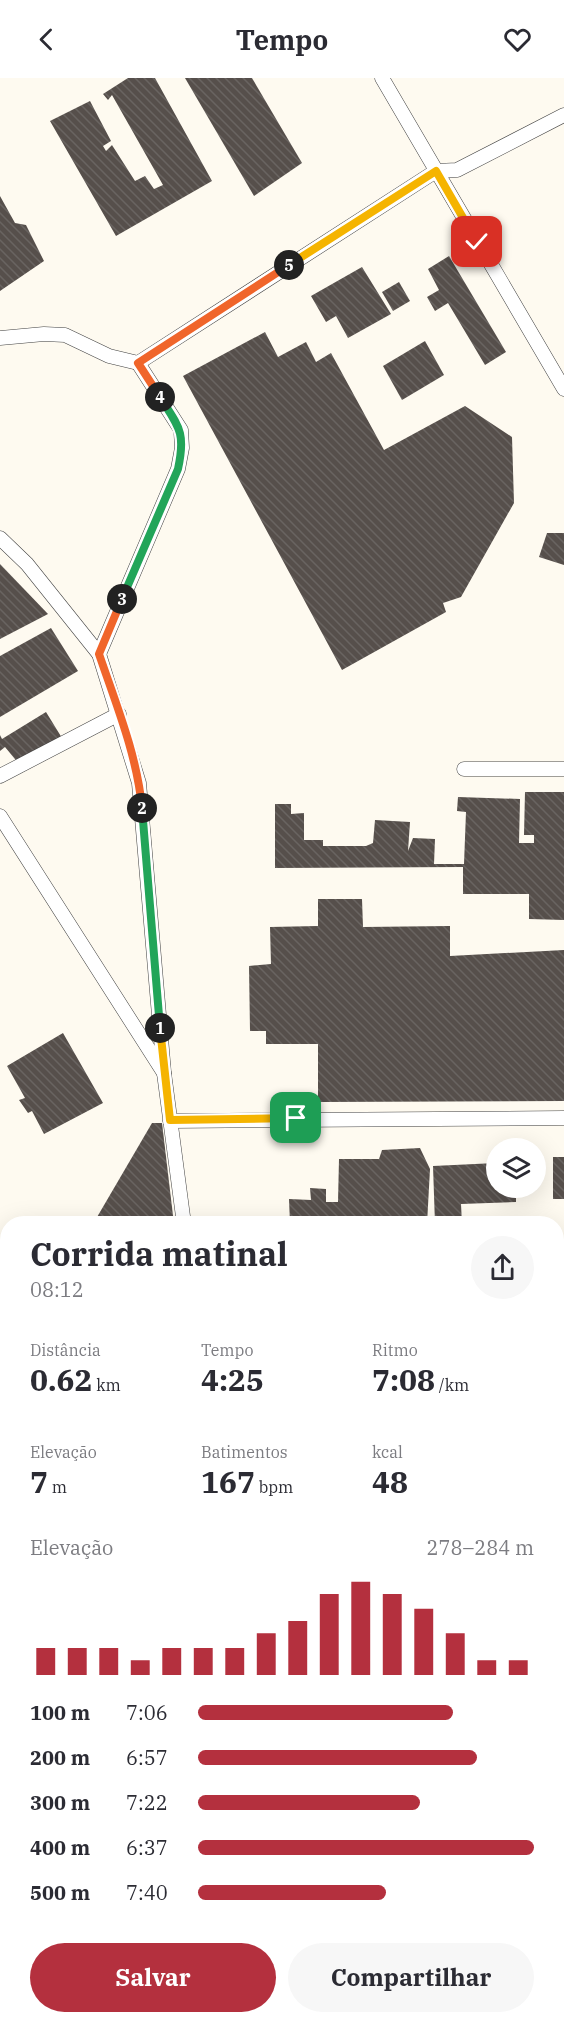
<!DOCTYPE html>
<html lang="pt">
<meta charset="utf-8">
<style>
:root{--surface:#fff;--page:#f7f7f7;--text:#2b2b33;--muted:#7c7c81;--accent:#b4303e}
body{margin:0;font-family:"IBM Plex Serif",serif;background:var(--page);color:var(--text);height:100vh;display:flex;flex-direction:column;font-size:22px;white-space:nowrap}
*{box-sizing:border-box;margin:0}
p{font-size:20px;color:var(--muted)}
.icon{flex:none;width:33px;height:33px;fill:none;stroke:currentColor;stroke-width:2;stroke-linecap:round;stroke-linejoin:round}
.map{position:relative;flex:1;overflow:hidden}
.drawer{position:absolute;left:0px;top:1138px;width:564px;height:808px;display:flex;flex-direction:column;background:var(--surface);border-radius:24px 24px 0 0;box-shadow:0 6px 24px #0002}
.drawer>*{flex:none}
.fabs{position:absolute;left:486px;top:1060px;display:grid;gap:12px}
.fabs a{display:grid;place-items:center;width:60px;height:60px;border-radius:50%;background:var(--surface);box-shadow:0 6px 24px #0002;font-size:30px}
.pin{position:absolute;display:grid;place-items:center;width:51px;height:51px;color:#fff;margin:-26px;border-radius:12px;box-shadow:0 3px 9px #0006}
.km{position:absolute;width:30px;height:30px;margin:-15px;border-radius:50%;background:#222;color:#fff;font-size:16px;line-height:30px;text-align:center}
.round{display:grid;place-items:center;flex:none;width:63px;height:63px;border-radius:32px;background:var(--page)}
.overview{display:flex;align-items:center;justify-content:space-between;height:102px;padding:0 30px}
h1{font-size:33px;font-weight:800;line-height:45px}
.figures{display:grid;grid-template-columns:repeat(3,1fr);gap:9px;height:102px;padding:6px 30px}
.figures div{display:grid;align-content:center}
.figures b{font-size:30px;font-weight:800}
.figures small{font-size:16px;font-weight:400}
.figures p{font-size:16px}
.chart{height:168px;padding:12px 30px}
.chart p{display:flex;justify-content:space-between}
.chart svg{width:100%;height:108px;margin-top:6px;stroke:var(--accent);stroke-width:6}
.cta{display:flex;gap:12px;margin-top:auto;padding:12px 30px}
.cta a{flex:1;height:69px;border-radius:36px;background:var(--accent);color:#fff;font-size:24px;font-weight:800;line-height:69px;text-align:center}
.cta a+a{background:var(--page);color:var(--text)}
ul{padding:0 30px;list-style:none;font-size:20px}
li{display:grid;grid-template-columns:96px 72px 1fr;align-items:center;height:45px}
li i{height:15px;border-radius:8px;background:var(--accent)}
header{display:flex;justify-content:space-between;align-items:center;height:78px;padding:0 30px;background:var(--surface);font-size:27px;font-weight:800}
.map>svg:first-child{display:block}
</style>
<header><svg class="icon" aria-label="back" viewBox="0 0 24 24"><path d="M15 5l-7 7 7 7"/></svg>Tempo<svg class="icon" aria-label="heart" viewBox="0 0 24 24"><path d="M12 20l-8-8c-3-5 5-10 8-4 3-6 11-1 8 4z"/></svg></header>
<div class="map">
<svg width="564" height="1946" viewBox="0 0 564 1946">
<defs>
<pattern id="building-back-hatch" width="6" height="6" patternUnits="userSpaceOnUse" patternTransform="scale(1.5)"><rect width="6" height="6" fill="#564f4b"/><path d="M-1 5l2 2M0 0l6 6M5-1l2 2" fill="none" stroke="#696461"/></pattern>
</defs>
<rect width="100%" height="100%" fill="#fefaf0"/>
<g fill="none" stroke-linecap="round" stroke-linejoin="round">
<polyline stroke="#b8dff2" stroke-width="27" points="87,1946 89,1940"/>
</g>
<g fill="url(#building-back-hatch)">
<polygon points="128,0 155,0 212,103 116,158 50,43 90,23 111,63 103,68 106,73 112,67 135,103 145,98 154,111 163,107 112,17 108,22 103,16"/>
<polygon points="185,0 252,0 302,85 254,118"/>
<polygon points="0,118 15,145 26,147 44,183 0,213"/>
<polygon points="449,178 506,274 485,287 448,225 435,233 427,219 439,212 428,191"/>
<polygon points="362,189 391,236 348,260 336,238 326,244 311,218"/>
<polygon points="399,204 410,223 393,233 382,214"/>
<polygon points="265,254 278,279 306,264 316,284 331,275 384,372 465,328 512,359 514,425 461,519 443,525 446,534 342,592 183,298"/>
<polygon points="425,263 444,297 402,322 383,288"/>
<polygon points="547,455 564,455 564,487 539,479"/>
<polygon points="0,486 48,536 0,561"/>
<polygon points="51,550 78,593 0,639 0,578"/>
<polygon points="46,634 62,660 19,686 5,669 0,673 0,657 2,661"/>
<polygon points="525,714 564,714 564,842 529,841 529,816 463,816 463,789 275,790 275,726 291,726 291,736 304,735 304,762 323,762 323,768 366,768 373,765 375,742 410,744 408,773 413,760 435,761 434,786 464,786 466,734 457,733 458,719 520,721 519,765 534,765 534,757 524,757"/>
<polygon points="318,821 362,821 363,849 450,848 450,878 564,872 564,1023 318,1024 318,966 266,966 266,953 250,953 249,888 271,886 270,849 318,848"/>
<polygon points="63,955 103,1025 44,1056 32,1033 28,1035 19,1022 25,1020 7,988"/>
<polygon points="152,1045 162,1045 174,1146 93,1146"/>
<polygon points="420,1070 430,1091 427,1146 290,1146 289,1121 311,1122 310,1110 326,1111 326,1124 338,1124 339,1081 379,1081 382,1072"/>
<rect x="553" y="1079" width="11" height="42"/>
<polygon points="496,1085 496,1110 516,1110 516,1124 461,1126 462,1146 435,1146 433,1088"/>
<rect x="556" y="1490" width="8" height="93"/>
<rect x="0" y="1549" width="8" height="60"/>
<rect x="556" y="1601" width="8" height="47"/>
<rect x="556" y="1664" width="8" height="45"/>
<rect x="0" y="1692" width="8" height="32"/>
<polygon points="556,1805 564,1805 564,1946 438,1946 437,1940 556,1940"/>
<polygon points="130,1940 156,1940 158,1946 132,1946"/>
<polygon points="332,1940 393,1940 395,1946 333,1946"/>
</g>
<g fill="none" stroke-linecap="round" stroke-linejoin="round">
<g stroke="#414141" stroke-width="15">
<g id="minor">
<polyline points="382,0 564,311"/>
<polyline points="0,260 44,256 65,257 109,278 138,285"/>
<polyline points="138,285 436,93 457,92 564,37"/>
<polyline points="0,460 27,486 99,576 139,705 164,995 184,1146"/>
<polyline points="99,576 178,391 182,370 181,352 138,285"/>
<polyline points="464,691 564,691"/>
<polyline points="0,698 119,636"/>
<polyline points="0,738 164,995"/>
<polyline points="170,1043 564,1040"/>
<polyline points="556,1396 564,1396"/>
<polyline points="415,1940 417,1946"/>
</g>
</g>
<g stroke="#303030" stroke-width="20">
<g id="secondary">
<polyline points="556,1745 564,1745"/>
<polyline points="0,1748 8,1748"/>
<polyline points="0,1781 8,1781"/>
<polyline points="556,1784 564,1784"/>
<polyline points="0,1855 8,1846"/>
</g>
</g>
<use href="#minor" stroke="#fff" stroke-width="14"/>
<use href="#secondary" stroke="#f9edb0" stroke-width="18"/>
</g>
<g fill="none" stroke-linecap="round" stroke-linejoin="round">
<g stroke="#fff" stroke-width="12">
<polyline id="split-1" points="160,950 170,1042 296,1040"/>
</g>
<g stroke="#fff" stroke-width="12">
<polyline id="split-2" points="142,730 160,950"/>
</g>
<g stroke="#fff" stroke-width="12">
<path id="split-3" d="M122 521 99 576C116 626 137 677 142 730"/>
</g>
<g stroke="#fff" stroke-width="12">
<path id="split-4" d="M122 521 178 391C186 354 179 349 160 319"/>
</g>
<g stroke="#fff" stroke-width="12">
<polyline id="split-5" points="160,319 138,285 289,187"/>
</g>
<g stroke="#fff" stroke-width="12">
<polyline id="split-6" points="289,187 436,93 477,164"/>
</g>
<use href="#split-1" stroke="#f5b400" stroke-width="8"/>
<use href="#split-2" stroke="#22a559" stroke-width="8"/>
<use href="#split-3" stroke="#f0652b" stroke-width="8"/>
<use href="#split-4" stroke="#22a559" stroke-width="8"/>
<use href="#split-5" stroke="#f0652b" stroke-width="8"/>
<use href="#split-6" stroke="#f5b400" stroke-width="8"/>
</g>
</svg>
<div class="fabs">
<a><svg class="icon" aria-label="layers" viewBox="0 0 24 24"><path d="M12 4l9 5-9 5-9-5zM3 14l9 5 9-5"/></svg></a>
</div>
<div class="pin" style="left:296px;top:1040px;background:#1e9e55"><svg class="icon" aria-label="arrive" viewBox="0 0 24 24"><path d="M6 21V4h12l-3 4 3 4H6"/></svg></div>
<div class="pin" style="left:477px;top:164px;background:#d93025"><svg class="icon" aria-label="check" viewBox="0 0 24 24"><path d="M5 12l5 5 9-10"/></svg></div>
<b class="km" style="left:160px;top:950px">1</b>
<b class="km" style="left:142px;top:730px">2</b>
<b class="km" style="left:122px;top:521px">3</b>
<b class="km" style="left:160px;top:319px">4</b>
<b class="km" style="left:289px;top:187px">5</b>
<section class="drawer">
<div class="overview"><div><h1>Corrida matinal</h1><p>08:12</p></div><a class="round"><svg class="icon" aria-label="share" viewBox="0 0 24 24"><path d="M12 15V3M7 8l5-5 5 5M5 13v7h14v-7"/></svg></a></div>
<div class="figures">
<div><p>Distância</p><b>0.62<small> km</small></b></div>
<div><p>Tempo</p><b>4:25</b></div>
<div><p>Ritmo</p><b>7:08<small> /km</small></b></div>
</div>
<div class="figures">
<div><p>Elevação</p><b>7<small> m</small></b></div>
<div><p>Batimentos</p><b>167<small> bpm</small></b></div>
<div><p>kcal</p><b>48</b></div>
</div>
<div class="chart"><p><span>Elevação</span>278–284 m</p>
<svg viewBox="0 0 160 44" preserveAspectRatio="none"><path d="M5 44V33M15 44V33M25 44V33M35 44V38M45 44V33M55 44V33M65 44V33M75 44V27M85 44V22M95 44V11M105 44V6M115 44V11M125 44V17M135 44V27M145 44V38M155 44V38"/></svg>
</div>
<ul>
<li><b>100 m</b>7:06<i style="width:76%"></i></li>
<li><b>200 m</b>6:57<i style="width:83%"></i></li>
<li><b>300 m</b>7:22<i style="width:66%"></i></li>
<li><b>400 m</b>6:37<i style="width:100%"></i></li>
<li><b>500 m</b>7:40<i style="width:56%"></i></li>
</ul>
<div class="cta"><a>Salvar</a><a>Compartilhar</a></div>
</section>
</div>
